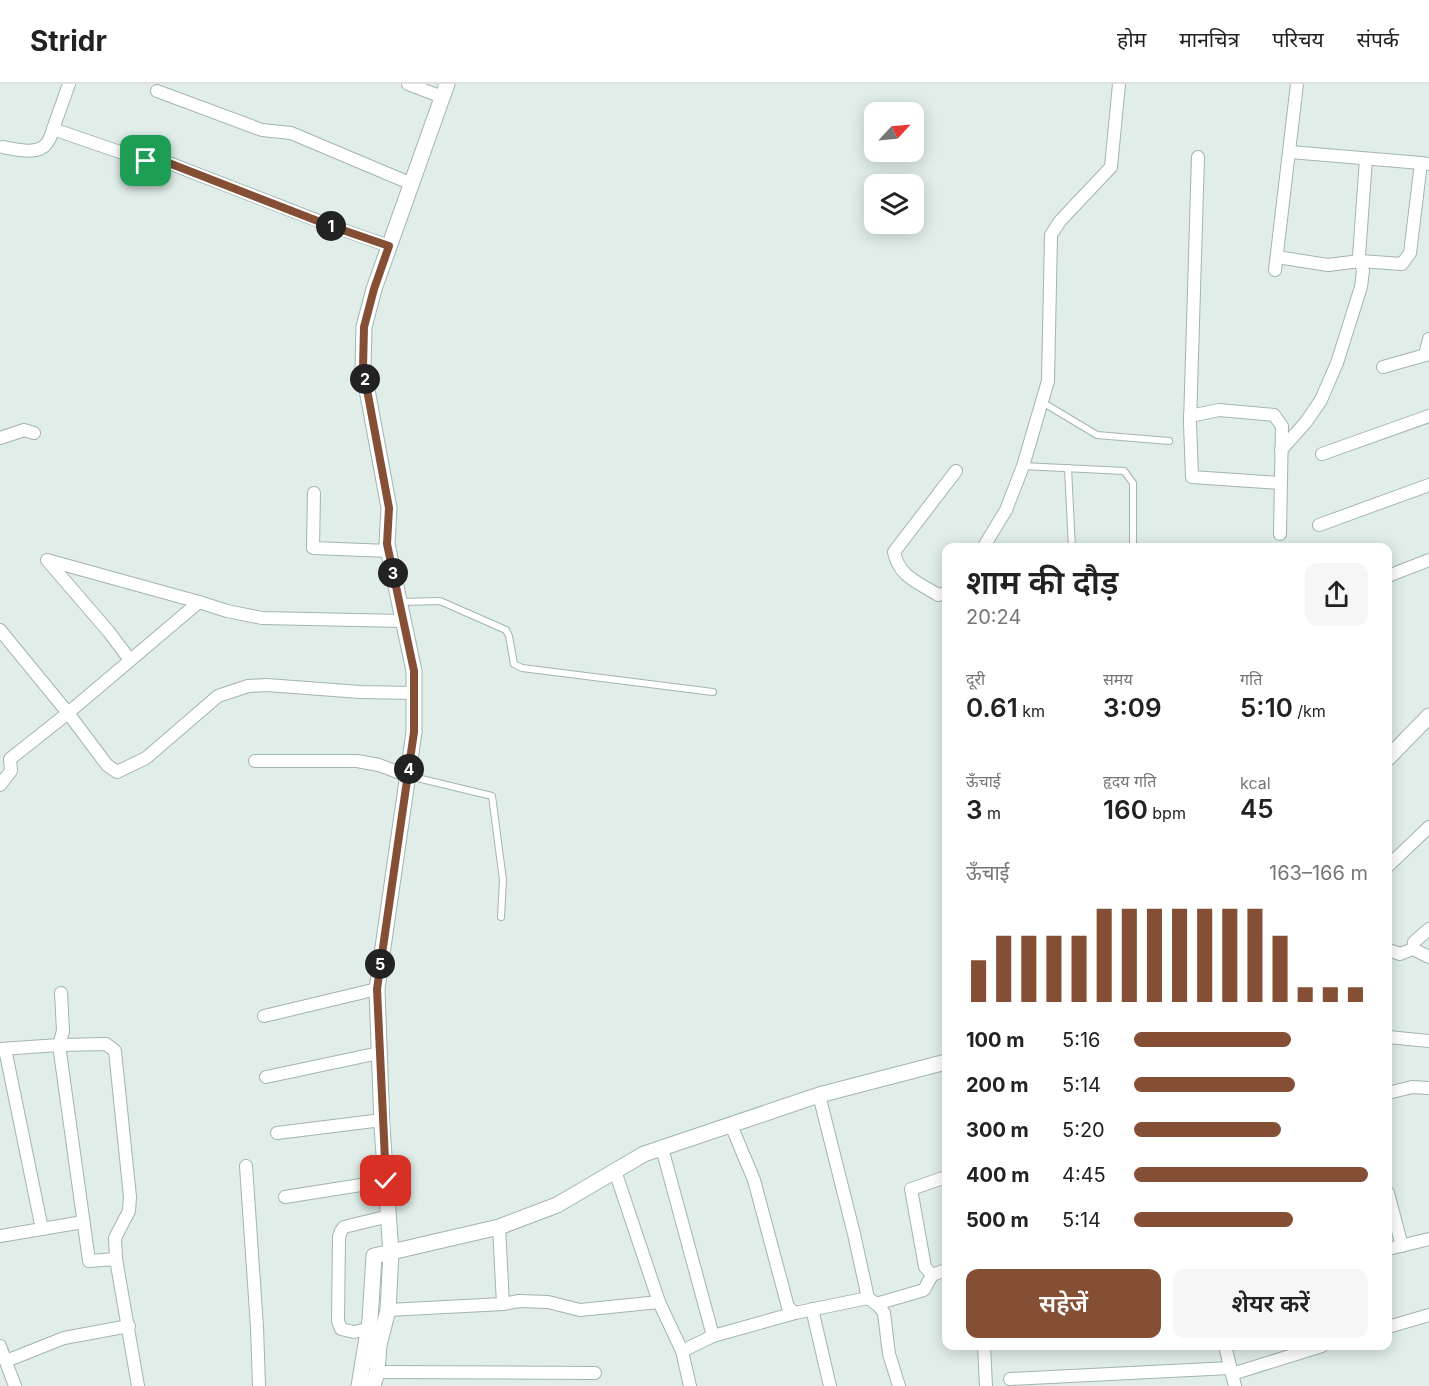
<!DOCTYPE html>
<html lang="hi">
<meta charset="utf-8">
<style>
:root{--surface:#fff;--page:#f6f6f6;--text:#222;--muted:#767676;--line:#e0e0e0;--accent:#854f35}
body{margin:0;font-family:Inter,"Noto Sans Devanagari",sans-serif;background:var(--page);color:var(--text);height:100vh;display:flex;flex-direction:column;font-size:22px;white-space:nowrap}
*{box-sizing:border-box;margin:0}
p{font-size:20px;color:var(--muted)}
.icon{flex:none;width:33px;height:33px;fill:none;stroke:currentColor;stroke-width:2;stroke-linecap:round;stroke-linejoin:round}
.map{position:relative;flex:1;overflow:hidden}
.side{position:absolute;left:942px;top:459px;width:450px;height:807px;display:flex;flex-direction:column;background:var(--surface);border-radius:12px;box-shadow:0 3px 15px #0003}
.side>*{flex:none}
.needle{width:39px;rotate:64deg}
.controls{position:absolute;left:864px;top:18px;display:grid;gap:12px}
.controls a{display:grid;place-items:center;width:60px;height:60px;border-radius:12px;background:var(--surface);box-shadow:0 3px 15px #0003;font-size:30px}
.pin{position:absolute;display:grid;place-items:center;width:51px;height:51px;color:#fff;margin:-26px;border-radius:12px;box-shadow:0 3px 9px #0006}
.km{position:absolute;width:30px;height:30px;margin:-15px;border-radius:50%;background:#222;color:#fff;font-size:16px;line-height:30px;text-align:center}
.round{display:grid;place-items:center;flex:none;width:63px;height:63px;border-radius:12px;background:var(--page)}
.overview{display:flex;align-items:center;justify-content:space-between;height:102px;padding:0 24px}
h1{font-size:33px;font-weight:600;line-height:45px}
.metrics{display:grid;grid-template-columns:repeat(3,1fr);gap:9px;height:102px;padding:6px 24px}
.metrics div{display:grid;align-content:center}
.metrics b{font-size:26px;font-weight:600}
.metrics small{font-size:16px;font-weight:400}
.metrics p{font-size:16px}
.chart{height:168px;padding:12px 24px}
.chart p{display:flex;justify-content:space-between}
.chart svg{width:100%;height:108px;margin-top:6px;stroke:var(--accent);stroke-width:6}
.cta{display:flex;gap:12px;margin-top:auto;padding:12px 24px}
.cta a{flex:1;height:69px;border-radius:12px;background:var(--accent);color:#fff;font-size:24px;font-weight:600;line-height:69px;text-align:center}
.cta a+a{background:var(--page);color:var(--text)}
ul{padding:0 24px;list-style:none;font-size:20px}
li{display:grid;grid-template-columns:96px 72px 1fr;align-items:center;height:45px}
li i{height:15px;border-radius:8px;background:var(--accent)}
header{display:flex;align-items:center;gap:36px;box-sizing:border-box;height:84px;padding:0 30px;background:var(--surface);border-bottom:2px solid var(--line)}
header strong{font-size:28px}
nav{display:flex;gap:33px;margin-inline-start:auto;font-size:21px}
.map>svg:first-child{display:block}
</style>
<header>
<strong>Stridr</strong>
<nav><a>होम</a><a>मानचित्र</a><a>परिचय</a><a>संपर्क</a></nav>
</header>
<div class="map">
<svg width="1429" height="1302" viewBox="0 0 1429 1302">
<rect width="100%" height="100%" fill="#e0ede8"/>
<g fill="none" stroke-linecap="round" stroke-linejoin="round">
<g stroke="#a2b5b0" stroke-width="8">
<g id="service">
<polyline points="1042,318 1097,351 1169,357"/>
<polyline points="1023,382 1124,387 1133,399 1133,464"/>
<polyline points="1068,384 1072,464"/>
<polyline points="400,518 440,517 506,546 509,552 514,580 522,584 713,608"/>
<polyline points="409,692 492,712 503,796 501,833"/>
</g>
</g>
<g stroke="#a2b5b0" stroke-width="14">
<g id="minor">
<polyline points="69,0 53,45 146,77 161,76 329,141 389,162"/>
<polyline points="408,0 442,13"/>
<polyline points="157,7 262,46 291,49 412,100"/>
<path d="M3 63C15 65 38 72 47 59 50 55 52 49 53 45"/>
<polyline points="1290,68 1421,79"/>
<polyline points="1198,73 1190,339 1192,393 1280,399"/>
<polyline points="1277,173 1328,181 1360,177 1402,180 1410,169 1421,79 1429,80"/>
<polyline points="1275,186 1297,0"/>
<polyline points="1425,271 1429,255"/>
<polyline points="1383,283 1429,270"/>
<polyline points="1190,332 1219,326 1274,331 1282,342 1280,450"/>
<polyline points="0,354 24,346 34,349"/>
<polyline points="1281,366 1306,338 1321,316 1337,279 1361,203 1363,187 1359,172 1366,75"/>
<polyline points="1322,370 1429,332"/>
<polyline points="314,409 313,464 389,467"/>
<polyline points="1319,441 1429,401"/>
<polyline points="983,464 1006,426 1023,382 1048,297 1051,151 1060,137 1111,83 1119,0"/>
<polyline points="1388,492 1429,476"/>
<path d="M946 509 938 511C918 498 899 493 894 468L956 387"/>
<polyline points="199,518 227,527 262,534 403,537"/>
<polyline points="0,546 68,629 199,518 47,476 109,548 130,576"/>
<polyline points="255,677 357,677 379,681 408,692"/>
<polyline points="0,701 11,687 10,675 68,629 107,681 117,688 146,674 218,612 248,602 267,601 360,608 415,609"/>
<polyline points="1388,782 1429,743"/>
<polyline points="1429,845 1414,858 1413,865 1429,873"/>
<polyline points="1388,866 1400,870 1413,865"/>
<polyline points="61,909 63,947 59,961 106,960 115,967 130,1113 129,1127 115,1154 116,1175"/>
<polyline points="264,932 377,905"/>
<polyline points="1388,953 1429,957"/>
<polyline points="0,965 59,961 89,1177 116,1175 138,1302"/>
<polyline points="5,965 42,1145"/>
<polyline points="266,993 379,969"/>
<polyline points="1388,1009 1412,1003 1429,1004"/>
<polyline points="819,1011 854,1150 868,1214 878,1221 884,1229 889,1270 899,1302"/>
<polyline points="731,1041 754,1096 788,1223 795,1229 868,1214"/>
<polyline points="277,1049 382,1036"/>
<polyline points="662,1064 713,1252 682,1267 690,1302"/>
<polyline points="246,1082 257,1243 259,1302"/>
<polyline points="615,1087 659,1218 682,1267"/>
<polyline points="946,1093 911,1105 925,1183 932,1191 946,1186"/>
<polyline points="1388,1109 1402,1162"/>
<polyline points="285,1113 386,1097"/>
<polyline points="0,1152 83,1138"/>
<polyline points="1388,1165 1429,1155"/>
<polyline points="503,1220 519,1217 548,1218 580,1226 659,1218"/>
<polyline points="876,1220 924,1206 932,1191"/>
<polyline points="812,1225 830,1302"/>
<polyline points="388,1226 503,1220 499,1143"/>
<polyline points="1388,1243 1429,1231"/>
<polyline points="368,1245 354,1248 341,1245 338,1237 339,1153 341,1147 344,1143 389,1132"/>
<polyline points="713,1252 795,1229"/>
<polyline points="0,1262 15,1302"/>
<polyline points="984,1262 986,1302"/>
<polyline points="1225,1262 1235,1302"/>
<polyline points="6,1277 64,1254 129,1242"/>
<polyline points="377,1288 595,1289"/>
<polyline points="1232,1290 1322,1262"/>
<polyline points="1010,1295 1230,1284"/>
</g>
</g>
<g stroke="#a2b5b0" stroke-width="17">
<g id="tertiary">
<polyline points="1388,674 1429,632"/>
<polyline points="359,1302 370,1236 374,1172 499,1143 557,1121 644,1070 819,1011 946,978"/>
<polyline points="373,1302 377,1288 379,1261 388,1226 391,1169 382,1043 377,905 414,648 414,587 387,460 389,424 363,284 364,243 374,205 447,0"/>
</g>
</g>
<use href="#service" stroke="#fff" stroke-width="6"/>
<use href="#minor" stroke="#fff" stroke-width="12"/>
<use href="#tertiary" stroke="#fff" stroke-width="15"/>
</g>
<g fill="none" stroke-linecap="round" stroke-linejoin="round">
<g stroke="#fff" stroke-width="12">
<polyline id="route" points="146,77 161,76 328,141 389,162 374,205 364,243 363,284 389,424 387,460 414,587 414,648 377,905 386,1097"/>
</g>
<use href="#route" stroke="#854f35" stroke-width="8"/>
</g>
</svg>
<div class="controls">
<a><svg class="needle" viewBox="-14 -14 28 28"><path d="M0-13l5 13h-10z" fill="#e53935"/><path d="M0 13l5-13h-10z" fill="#767676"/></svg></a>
<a><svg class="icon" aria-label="layers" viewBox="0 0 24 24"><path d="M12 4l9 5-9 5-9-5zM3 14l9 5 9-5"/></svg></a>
</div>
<div class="pin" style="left:146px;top:77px;background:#1e9e55"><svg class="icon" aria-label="arrive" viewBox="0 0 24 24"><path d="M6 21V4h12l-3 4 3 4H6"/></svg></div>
<div class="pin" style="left:386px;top:1097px;background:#d93025"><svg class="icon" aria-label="check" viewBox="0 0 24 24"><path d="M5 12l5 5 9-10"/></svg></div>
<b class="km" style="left:331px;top:142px">1</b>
<b class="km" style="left:365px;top:295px">2</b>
<b class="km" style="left:393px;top:489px">3</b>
<b class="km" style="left:409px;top:685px">4</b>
<b class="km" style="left:380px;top:880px">5</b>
<section class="side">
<div class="overview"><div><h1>शाम की दौड़</h1><p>20:24</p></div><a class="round"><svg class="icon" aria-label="share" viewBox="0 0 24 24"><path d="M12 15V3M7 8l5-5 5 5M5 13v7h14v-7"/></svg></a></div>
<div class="metrics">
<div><p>दूरी</p><b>0.61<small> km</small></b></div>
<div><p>समय</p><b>3:09</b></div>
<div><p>गति</p><b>5:10<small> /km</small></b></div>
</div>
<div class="metrics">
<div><p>ऊँचाई</p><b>3<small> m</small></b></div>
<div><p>हृदय गति</p><b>160<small> bpm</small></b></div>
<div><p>kcal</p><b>45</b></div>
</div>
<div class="chart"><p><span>ऊँचाई</span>163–166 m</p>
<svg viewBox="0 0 160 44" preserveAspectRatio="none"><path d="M5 44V27M15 44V17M25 44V17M35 44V17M45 44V17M55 44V6M65 44V6M75 44V6M85 44V6M95 44V6M105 44V6M115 44V6M125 44V17M135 44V38M145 44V38M155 44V38"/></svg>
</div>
<ul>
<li><b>100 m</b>5:16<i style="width:67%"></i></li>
<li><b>200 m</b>5:14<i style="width:69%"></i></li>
<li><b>300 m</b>5:20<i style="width:63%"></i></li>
<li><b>400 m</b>4:45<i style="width:100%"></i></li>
<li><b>500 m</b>5:14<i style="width:68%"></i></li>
</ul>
<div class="cta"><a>सहेजें</a><a>शेयर करें</a></div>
</section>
</div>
